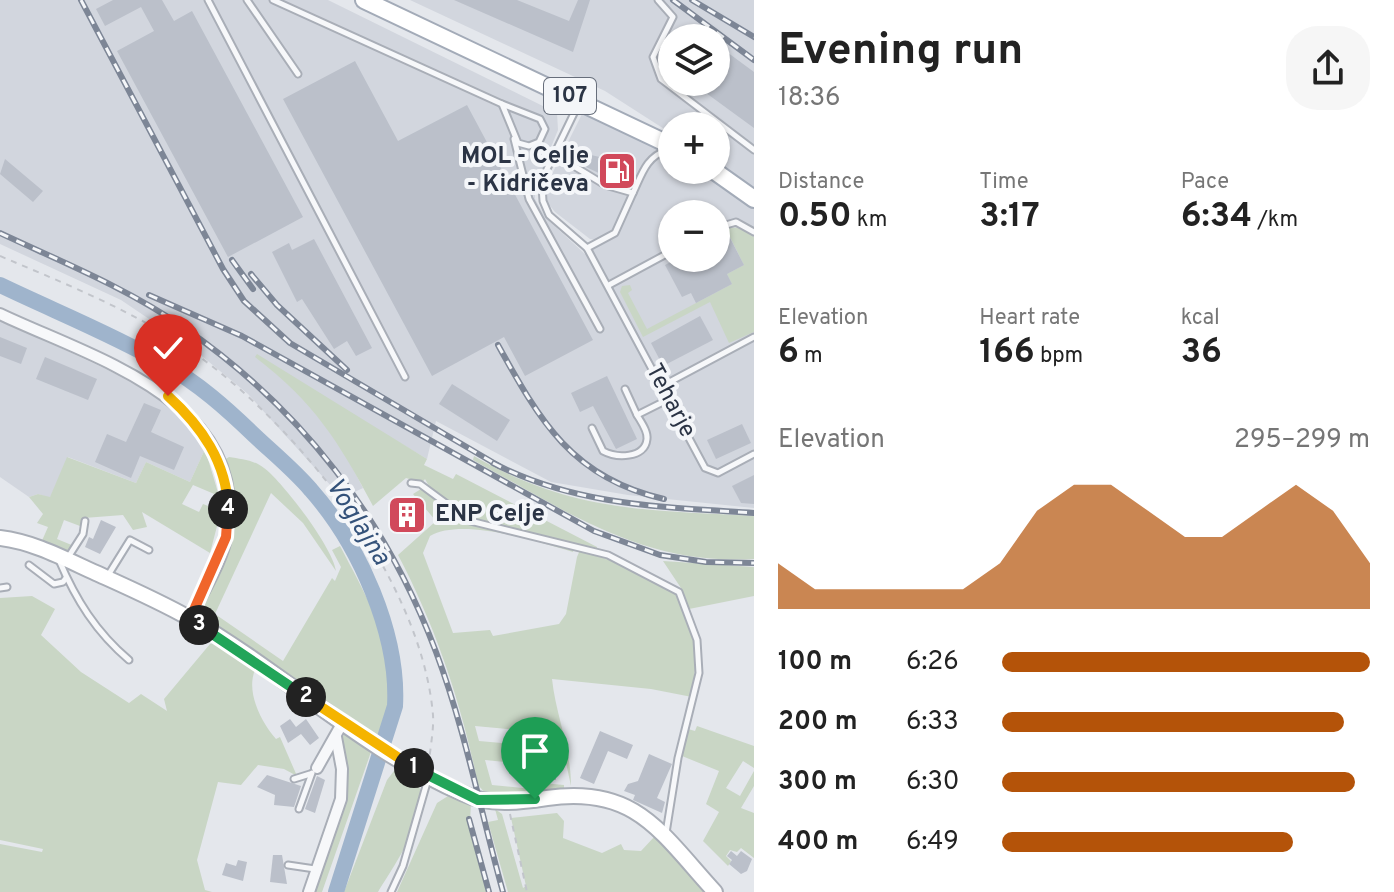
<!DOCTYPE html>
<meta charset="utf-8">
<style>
:root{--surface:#fff;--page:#f6f6f6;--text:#222;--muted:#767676;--accent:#b45309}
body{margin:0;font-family:Overpass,sans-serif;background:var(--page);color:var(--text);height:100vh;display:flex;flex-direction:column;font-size:30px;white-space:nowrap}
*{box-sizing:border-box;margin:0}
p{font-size:26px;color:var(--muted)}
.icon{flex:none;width:44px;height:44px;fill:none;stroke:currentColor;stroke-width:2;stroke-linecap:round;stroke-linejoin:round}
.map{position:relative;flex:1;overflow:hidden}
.panel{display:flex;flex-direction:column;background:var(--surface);width:640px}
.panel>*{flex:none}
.controls{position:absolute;left:658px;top:24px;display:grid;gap:16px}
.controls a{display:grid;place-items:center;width:72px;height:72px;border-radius:50%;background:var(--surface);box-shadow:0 2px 6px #0004;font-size:40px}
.pin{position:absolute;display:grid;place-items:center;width:68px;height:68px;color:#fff;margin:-82px -34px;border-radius:50% 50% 50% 0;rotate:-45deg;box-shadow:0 0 8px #0007}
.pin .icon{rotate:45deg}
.km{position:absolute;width:40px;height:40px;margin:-20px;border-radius:50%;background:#222;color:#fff;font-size:22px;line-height:40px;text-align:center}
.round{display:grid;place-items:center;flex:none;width:84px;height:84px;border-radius:32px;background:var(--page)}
.head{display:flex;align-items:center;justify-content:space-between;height:136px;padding:0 24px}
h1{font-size:44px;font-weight:700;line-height:60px}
.stats{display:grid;grid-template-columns:repeat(3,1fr);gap:12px;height:136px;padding:8px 24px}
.stats div{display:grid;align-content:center}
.stats b{font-size:34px;font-weight:700}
.stats small{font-size:22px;font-weight:400}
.stats p{font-size:22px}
.chart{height:224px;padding:16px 24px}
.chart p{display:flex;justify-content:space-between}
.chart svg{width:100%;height:144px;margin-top:8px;fill:var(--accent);opacity:.7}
ul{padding:0 24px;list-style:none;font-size:26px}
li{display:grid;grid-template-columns:128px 96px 1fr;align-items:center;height:60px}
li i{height:20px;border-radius:10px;background:var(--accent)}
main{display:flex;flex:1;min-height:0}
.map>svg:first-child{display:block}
</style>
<main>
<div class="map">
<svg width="754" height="892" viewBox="0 0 754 892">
<rect width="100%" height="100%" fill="#e4e7ec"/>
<g fill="#d2d6de" fill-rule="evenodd">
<path d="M0 0H328L557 113 558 130 535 186V199L546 218 585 254 596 240 590 239 555 212 547 202 545 188 583 112 672 154V170H703L754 209V508L628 495 551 482 436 421 427 459 338 406 325 425 339 442 363 488 342 498 248 394 192 348 121 300 0 244ZM672 214H716V258H672Z"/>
<path d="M410 0H754V188L716 163V126H672V134L605 91ZM672 38H716V82H672Z"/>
<polygon points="0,320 106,369 165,401 199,435 205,449 190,482 146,462 136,483 68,457 50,498 38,494 29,497 0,477"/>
</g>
<g fill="#c9d6c5">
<polygon points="725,227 740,228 754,237 754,332 729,343 710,302 643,337 620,292 622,286 630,285 632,290 628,293 647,329 732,284 727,274 744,265"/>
<path d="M257 354 427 459 424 465 453 479 456 474 597 547V550L480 523C459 514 435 499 425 479L422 483 406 478 373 506C339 442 314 402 255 357Z"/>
<polygon points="205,449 219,496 193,485 182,504 199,512 203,504 221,511 210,553 142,512 147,527 133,530 123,515 84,518 80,526 64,520 57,539 74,546 68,553 41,543 48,527 37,523 43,514 29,497 38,494 50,497 67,457 136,483 146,462 190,482"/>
<path d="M474 456C571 512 646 510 754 516V559C643 566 566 511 473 460Z"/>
<path d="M229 457C241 459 254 460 264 468 283 482 333 548 336 571L303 523 271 493 215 614 283 661 332 578 335 581 341 567 332 550 340 546C373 609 408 665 378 738L323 699 320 701 204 617C201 604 208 593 212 581 229 540 243 503 224 460Z"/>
<path d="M421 489 470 523 574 549 573 552C538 542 463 517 430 536L423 553 453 633 490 630 493 636 559 624 566 614 577 557 580 550H585L637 572 678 595 697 651 692 697 651 689 552 679C556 716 571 748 571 786L560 735 555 737 556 744H545V748L538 747V732L475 726 479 741 536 746V754L543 757V766L485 760 492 785 542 790V783L564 785V790L487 795 478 785C462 705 436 627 398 555L436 521 413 494Z"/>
<polygon points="663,561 754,567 754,596 689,609 681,588"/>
<path d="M32 596 55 609 41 635 81 672 129 703 141 694 167 711 164 699 210 644 216 642 255 670C246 691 260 721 276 739L280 737 297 776 284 769 258 765 241 785 218 782 197 860 205 890 212 892H0V844L42 852 43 849 0 840V598Z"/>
<polygon points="697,726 754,746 754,768 743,761 726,788 740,796 754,771 754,786 741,808 754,813 754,858 741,848 737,852 730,850 726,856 731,861 728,866 703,841 719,812 706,804 719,771 682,756 688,729 695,731"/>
<polygon points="345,734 372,749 322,892 312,892 340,811 342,737"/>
<path d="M397 767C403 772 413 777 417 783 435 808 392 869 378 892H344L387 780Z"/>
<polygon points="448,796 471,803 470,822 487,892 397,892 437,803"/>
<polygon points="495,809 502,814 523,888 526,886 511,818 557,813 564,821 563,838 602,853 621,844 624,850 641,851 655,836 709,892 508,892 488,822 498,820"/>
</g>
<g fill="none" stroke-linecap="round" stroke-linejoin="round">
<path stroke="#9fb4cc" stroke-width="16" d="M0 285C54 311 112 334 164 364 198 383 226 408 254 435 273 453 294 470 311 490 359 544 399 634 395 706L336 892"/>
</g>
<g fill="#bbc0ca">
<polygon points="113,0 162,0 174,21 192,11 303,217 228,257 117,51 154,31 141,7 105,26 96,9"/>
<polygon points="454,0 517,0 569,21 578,0 590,0 573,52"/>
<polygon points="716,44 754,72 754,128 691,82 716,82"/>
<polygon points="355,61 398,141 467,105 593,340 525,376 504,337 432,376 283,99"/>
<polygon points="591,155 630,164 622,184 586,167"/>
<polygon points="5,159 43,191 33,202 0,174"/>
<polygon points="729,236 744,265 727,274 732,284 696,303 691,293 682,297 665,265 678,258 716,258 716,243"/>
<polygon points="314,239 372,348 356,356 347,341 334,349 302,299 297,302 272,252 289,243 292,250"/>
<polygon points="700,316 713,340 663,366 651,343"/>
<polygon points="0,337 27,348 21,364 0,356"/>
<polygon points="45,357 97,379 88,400 36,379"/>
<polygon points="607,376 637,439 616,449 593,406 580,412 571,393"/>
<polygon points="452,384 510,420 497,441 439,404"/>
<polygon points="144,403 161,410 151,432 184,447 174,470 140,456 131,478 95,462 107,434 126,442"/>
<polygon points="742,424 751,443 716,459 707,440"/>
<polygon points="754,475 754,504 741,503 732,486"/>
<polygon points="407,501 421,517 407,529 393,513"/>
<polygon points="101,520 116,527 100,554 85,547 89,537 93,539"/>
<polygon points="290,719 296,727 306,719 319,738 310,745 301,734 288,743 280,726"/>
<polygon points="600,731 633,745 627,759 608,751 594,784 580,778"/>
<polygon points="546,745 556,745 556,780 544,780"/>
<polygon points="649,754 672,764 657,798 665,802 662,813 633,800 635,795 624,791 628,784 638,781"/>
<polygon points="267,775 301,786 294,807 274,805 275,795 257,787"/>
<polygon points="317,776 325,780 315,813 305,809"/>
<polygon points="731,851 737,856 741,851 752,859 747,871 741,874 729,864 732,860 727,856"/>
<polygon points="273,855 282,855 287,884 270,882"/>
<polygon points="238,860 247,862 243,881 222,875 226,863 236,866"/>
</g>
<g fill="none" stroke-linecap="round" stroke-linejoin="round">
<g stroke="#a9aeb7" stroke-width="9">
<g id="lane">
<polyline points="208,0 405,377"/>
<polyline points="247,0 298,74"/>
<polyline points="273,0 502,104"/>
<polyline points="658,0 673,17 653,57 661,79 754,150"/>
<polygon points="502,104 540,119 545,129 539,142 529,146 518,143"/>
<polyline points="578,105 547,169 542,186 543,201 549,215 587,248 705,468 718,473 754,454"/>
<polyline points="514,139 529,199 600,329"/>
<path d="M554 154 605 185 633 193C642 174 646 157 667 150"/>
<polyline points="716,228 736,222 754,232"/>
<polyline points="587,248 615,233 633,193"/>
<polyline points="609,285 672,251"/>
<polyline points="662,386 754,337"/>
<polyline points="625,389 637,415"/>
<path d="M592 428 603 451C616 458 645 459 647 439 648 431 641 422 637 415L669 399"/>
<polyline points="411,483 420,484 470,521 608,555 679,592 697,640 699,673 678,758 666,833"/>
<polyline points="67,559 83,534 85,521"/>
<path d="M59 560C76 600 96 632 129 660"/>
<polyline points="29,565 54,584 63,582 66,578"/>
<polyline points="107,577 130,540 149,550"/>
<polyline points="0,588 7,587"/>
<polyline points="294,779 310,774"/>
<polyline points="299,809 312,773"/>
<polyline points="288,865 315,869"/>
<polyline points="391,892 403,866 428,779"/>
</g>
</g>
<g stroke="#a9aeb7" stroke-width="14">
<g id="street">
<path d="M0 314C92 358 250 400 227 534 222 563 202 592 190 619"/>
<polyline points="317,768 343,722"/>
<polyline points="309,892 341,799 342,769 336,737"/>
</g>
</g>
<g stroke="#a9aeb7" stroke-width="18">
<path id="secondary" d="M0 538C34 542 65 559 96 573 127 587 159 601 189 618 283 672 364 751 464 794 489 806 520 802 547 798 636 785 661 833 715 892"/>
</g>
<g stroke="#a3abb8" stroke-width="20">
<g id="primary">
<polyline points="364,0 672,146"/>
<polyline points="713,170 754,199"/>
</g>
</g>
<g stroke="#c2c5cb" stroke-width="2" stroke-dasharray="6 6" stroke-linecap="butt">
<path d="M0 256C59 281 121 306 175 340 290 413 421 576 433 715 434 730 430 748 429 763"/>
<polyline points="510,814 527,892"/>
</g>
<use href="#lane" stroke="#f7f8fa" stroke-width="5"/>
<use href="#street" stroke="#f7f8fa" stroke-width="10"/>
<use href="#secondary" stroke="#fff" stroke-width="14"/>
<use href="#primary" stroke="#fff" stroke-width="16"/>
<g stroke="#7d8696" stroke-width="6">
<g id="rail">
<polyline points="81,0 223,269 244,301 290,343 499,466"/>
<polyline points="673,0 754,60"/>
<polyline points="692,0 754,37"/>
<path d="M0 233C62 262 127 288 183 327 301 408 386 519 436 652 465 729 481 813 503 892"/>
<polyline points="232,260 253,289"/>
<polyline points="251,274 277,305 347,370"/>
<polyline points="149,295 242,336 594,531 660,555 706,562 754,563"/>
<path d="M498 345C540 421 572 478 664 499"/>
<path d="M493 463C576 506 663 507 754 513"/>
<polyline points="469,819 489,892"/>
</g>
</g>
<use href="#rail" stroke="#f4f6f9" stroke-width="3" stroke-dasharray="9" stroke-linecap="butt"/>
</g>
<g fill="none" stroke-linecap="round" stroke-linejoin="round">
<g stroke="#fff" stroke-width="16">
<polyline id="split-1" points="414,768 478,800 535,799"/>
</g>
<g stroke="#fff" stroke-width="16">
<polyline id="split-2" points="306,697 414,768"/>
</g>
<g stroke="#fff" stroke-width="16">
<polyline id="split-3" points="199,625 306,697"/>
</g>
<g stroke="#fff" stroke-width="16">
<polyline id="split-4" points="199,625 190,619 226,537 228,509"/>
</g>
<g stroke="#fff" stroke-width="16">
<path id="split-5" d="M168 396C201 426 227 462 228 509"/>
</g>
<use href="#split-1" stroke="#22a559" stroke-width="10"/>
<use href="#split-2" stroke="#f5b400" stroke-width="10"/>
<use href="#split-3" stroke="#22a559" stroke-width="10"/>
<use href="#split-4" stroke="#f0652b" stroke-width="10"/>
<use href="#split-5" stroke="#f5b400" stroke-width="10"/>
</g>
<defs>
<g id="fuel-square" transform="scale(2)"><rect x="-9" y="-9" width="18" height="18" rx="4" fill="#d1495b" stroke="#f4f6f9"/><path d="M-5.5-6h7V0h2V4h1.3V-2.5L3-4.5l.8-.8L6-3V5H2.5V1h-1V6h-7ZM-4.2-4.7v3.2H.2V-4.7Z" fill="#fff"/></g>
<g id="building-square" transform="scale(2)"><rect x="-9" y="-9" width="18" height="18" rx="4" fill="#d1495b" stroke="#f4f6f9"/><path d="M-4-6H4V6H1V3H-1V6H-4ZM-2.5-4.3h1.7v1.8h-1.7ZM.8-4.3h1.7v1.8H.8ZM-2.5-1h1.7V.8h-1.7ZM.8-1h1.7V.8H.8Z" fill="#fff"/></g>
</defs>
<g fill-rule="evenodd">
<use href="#fuel-square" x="617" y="171"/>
<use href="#building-square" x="407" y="515"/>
</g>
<g text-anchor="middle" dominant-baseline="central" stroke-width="8" stroke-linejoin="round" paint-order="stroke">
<rect fill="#f4f6f9" stroke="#676e7b" stroke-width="2" x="544" y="78" width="52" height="36" rx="6"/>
<g font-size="22" font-weight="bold" fill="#2b3445">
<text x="570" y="96">107</text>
</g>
<g font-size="24" font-weight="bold" fill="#2b3445" stroke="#f4f6f9" text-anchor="end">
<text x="589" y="157">MOL - Celje<tspan x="589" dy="28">- Kidričeva</tspan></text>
<text x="435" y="515" text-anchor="start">ENP Celje</text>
</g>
<g font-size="24" fill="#2b3445" stroke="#f4f6f9">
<text transform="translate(670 401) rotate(62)">Teharje</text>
</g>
<g font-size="26" font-style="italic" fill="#34527a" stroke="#f4f6f9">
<text transform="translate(357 522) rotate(58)">Voglajna</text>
</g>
</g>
</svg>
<div class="controls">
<a><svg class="icon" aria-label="layers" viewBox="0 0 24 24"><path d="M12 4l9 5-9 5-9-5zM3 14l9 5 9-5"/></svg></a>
<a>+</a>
<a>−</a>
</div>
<div class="pin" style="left:535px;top:799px;background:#1e9e55"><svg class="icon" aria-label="arrive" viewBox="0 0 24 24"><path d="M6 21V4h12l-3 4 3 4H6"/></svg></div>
<div class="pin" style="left:168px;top:396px;background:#d93025"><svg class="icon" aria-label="check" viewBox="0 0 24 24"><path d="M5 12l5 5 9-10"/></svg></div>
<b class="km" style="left:414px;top:768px">1</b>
<b class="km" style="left:306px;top:697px">2</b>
<b class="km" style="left:199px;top:625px">3</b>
<b class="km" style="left:228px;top:509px">4</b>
</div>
<section class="panel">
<div class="head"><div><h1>Evening run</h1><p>18:36</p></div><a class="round"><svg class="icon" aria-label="share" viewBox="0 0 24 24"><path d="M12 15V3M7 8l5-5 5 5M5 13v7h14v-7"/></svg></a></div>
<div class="stats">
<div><p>Distance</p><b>0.50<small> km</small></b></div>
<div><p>Time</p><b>3:17</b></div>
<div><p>Pace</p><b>6:34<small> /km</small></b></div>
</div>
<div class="stats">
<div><p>Elevation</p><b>6<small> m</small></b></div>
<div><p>Heart rate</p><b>166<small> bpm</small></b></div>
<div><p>kcal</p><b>36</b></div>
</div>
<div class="chart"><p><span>Elevation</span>295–299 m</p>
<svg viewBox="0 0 160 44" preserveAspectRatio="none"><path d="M0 44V30L10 38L20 38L30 38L40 38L50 38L60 30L70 14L80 6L90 6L100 14L110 22L120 22L130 14L140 6L150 14L160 30V44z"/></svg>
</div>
<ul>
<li><b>100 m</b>6:26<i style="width:100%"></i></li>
<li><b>200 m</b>6:33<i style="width:93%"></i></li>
<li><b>300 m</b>6:30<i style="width:96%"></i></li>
<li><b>400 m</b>6:49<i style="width:79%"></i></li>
</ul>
</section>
</main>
